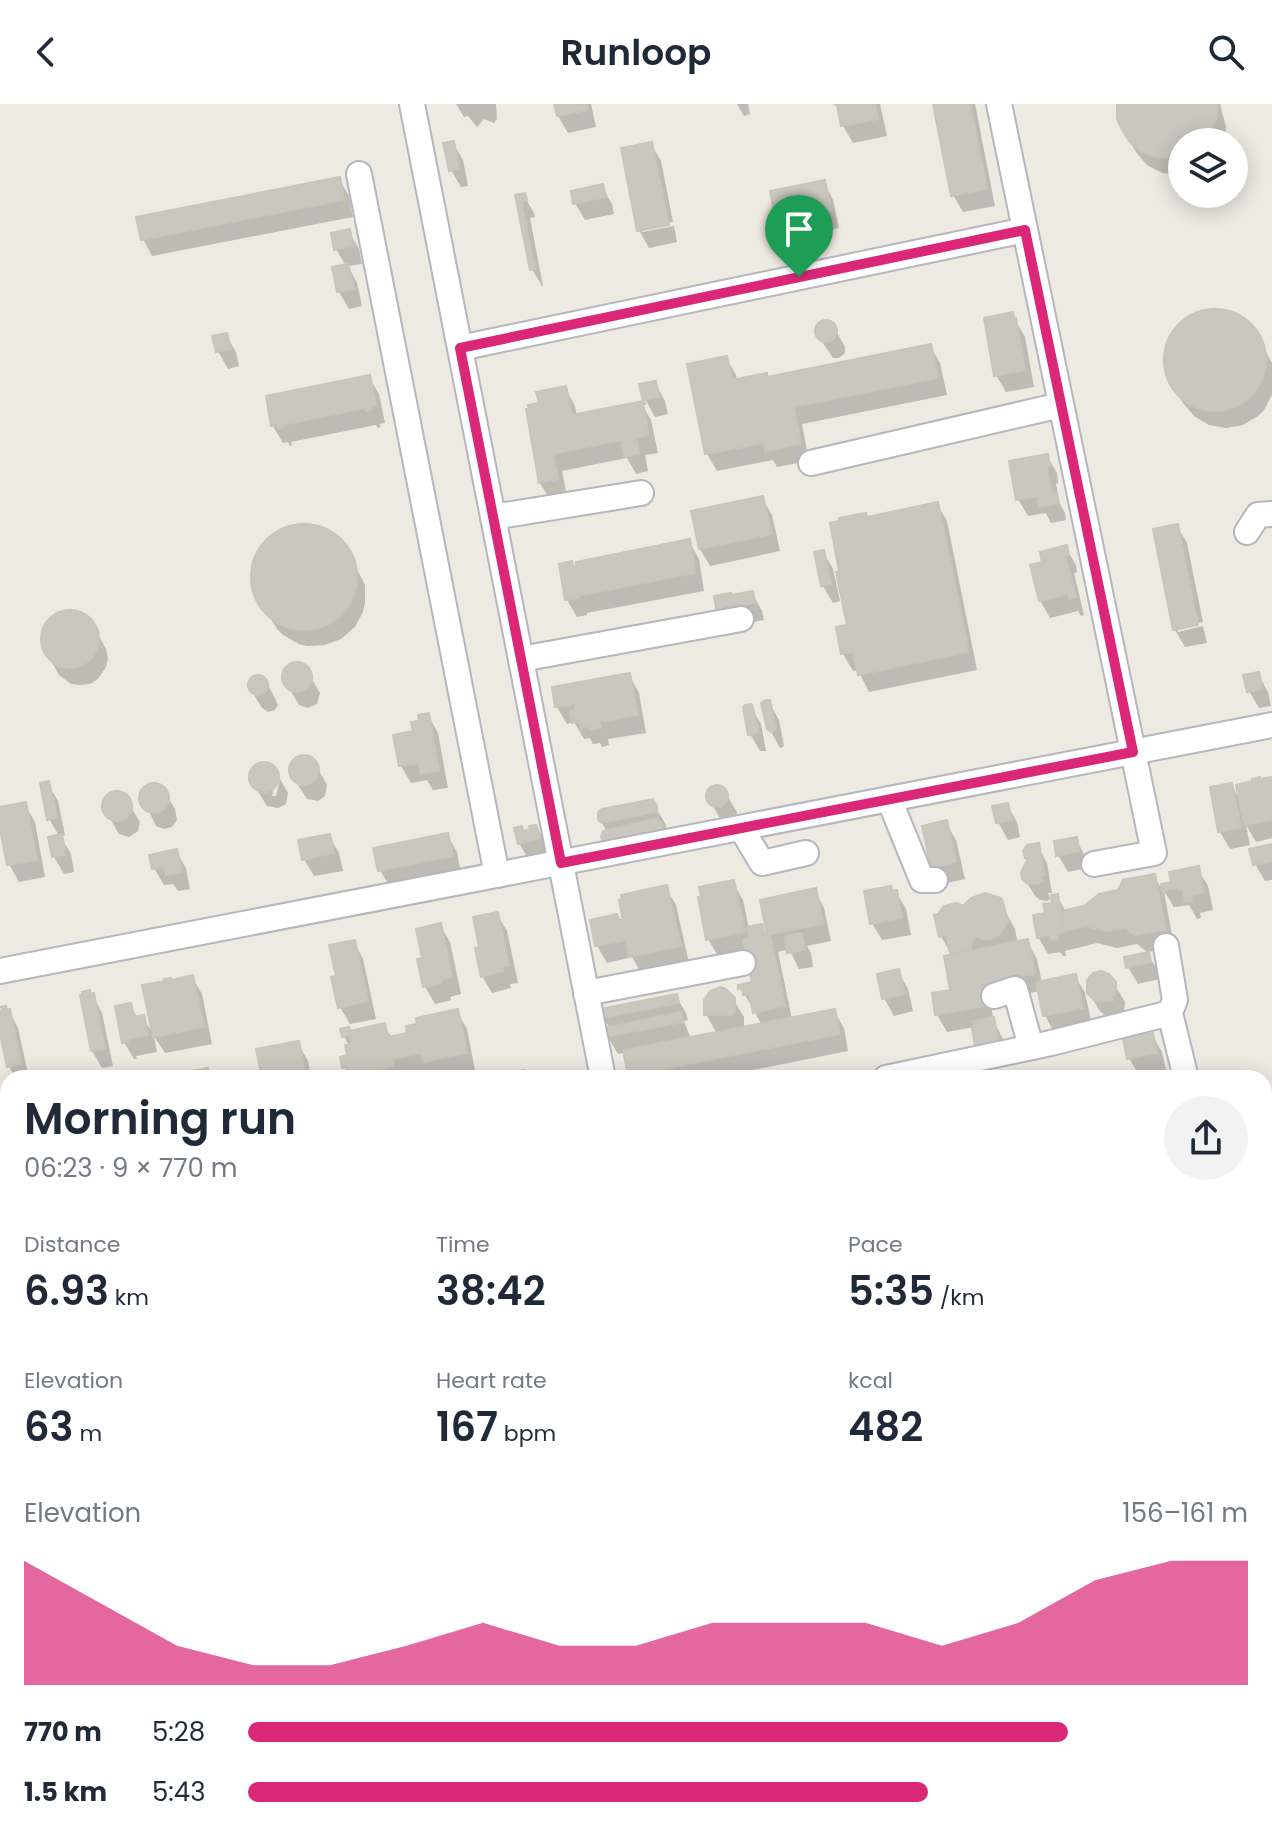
<!DOCTYPE html>
<meta charset="utf-8">
<style>
:root{--surface:#fff;--page:#f2f2f3;--text:#1f2937;--muted:#747a83;--accent:#db2777}
body{margin:0;font-family:Poppins,sans-serif;background:var(--page);color:var(--text);height:100vh;display:flex;flex-direction:column;font-size:30px;white-space:nowrap}
*{box-sizing:border-box;margin:0}
p{font-size:26px;color:var(--muted)}
.icon{flex:none;width:44px;height:44px;fill:none;stroke:currentColor;stroke-width:2;stroke-linecap:round;stroke-linejoin:round}
.map{position:relative;flex:1;overflow:hidden}
.sheet{position:absolute;left:0px;top:966px;width:1272px;height:770px;display:flex;flex-direction:column;background:var(--surface);border-radius:24px 24px 0 0;box-shadow:0 4px 20px #0003}
.sheet>*{flex:none}
.buttons{position:absolute;left:1168px;top:24px;display:grid;gap:16px}
.buttons a{display:grid;place-items:center;width:80px;height:80px;border-radius:50%;background:var(--surface);box-shadow:0 4px 20px #0003;font-size:40px}
.pin{position:absolute;display:grid;place-items:center;width:68px;height:68px;color:#fff;margin:-82px -34px;border-radius:50% 50% 50% 0;rotate:-45deg;box-shadow:0 0 8px #0007}
.pin .icon{rotate:45deg}
.round{display:grid;place-items:center;flex:none;width:84px;height:84px;border-radius:42px;background:var(--page)}
.overview{display:flex;align-items:center;justify-content:space-between;height:136px;padding:0 24px}
h1{font-size:44px;font-weight:600;line-height:60px}
.metrics{display:grid;grid-template-columns:repeat(3,1fr);gap:12px;height:136px;padding:8px 24px}
.metrics div{display:grid;align-content:center}
.metrics b{font-size:40px;font-weight:600}
.metrics small{font-size:22px;font-weight:400}
.metrics p{font-size:22px}
.chart{height:224px;padding:16px 24px}
.chart p{display:flex;justify-content:space-between}
.chart svg{width:100%;height:144px;margin-top:8px;fill:var(--accent);opacity:.7}
ul{padding:0 24px;list-style:none;font-size:26px}
li{display:grid;grid-template-columns:128px 96px 1fr;align-items:center;height:60px}
li i{height:20px;border-radius:10px;background:var(--accent)}
header{display:flex;justify-content:space-between;align-items:center;height:104px;padding:0 24px;background:var(--surface);font-size:36px;font-weight:600}
.map>svg:first-child{display:block}
</style>
<header><svg class="icon" aria-label="back" viewBox="0 0 24 24"><path d="M15 5l-7 7 7 7"/></svg>Runloop<svg class="icon" aria-label="search" viewBox="0 0 24 24"><circle cx="10" cy="10" r="6"/><path d="M15 15l6 6"/></svg></header>
<div class="map">
<svg width="1272" height="1735" viewBox="0 0 1272 1735">
<rect width="100%" height="100%" fill="#eee9e1"/>
<g fill="#0003">
<polygon points="456,0 496,0 497,15 494,19 484,15 477,23 468,12 464,13"/>
<polygon points="556,0 591,0 596,23 568,29 558,12"/>
<polygon points="737,0 748,0 750,10 744,12"/>
<polygon points="836,0 880,0 887,32 853,39 843,22 840,9"/>
<polygon points="935,0 975,0 995,102 963,108 953,91"/>
<polygon points="1119,0 1220,0 1226,23 1224,38 1182,38 1182,71 1162,69 1147,61 1136,48 1125,29"/>
<polygon points="453,39 463,56 468,82 461,83 451,66"/>
<polygon points="651,40 661,57 673,118 642,124 642,128 674,122 677,138 649,144 639,126"/>
<polygon points="339,75 349,92 353,113 152,152 143,135"/>
<polygon points="824,78 833,96 839,124 788,135 778,118 773,89"/>
<polygon points="602,83 612,100 614,110 585,116 575,99"/>
<polygon points="524,92 534,109 535,113 530,114 543,182 542,182 532,165 517,93"/>
<polygon points="349,128 359,145 362,160 348,162 357,179 362,202 349,205 339,188 346,162 336,145"/>
<polygon points="1214,206 1223,207 1239,213 1252,224 1272,259 1272,291 1264,306 1258,312 1243,321 1226,324 1209,321 1194,312 1183,299 1172,281 1168,273 1165,256 1168,239 1182,218 1197,209"/>
<polygon points="1012,211 1025,233 1034,283 1006,288 996,271"/>
<polygon points="823,218 829,219 835,225 845,243 845,249 839,254 833,254 817,230 817,223"/>
<polygon points="226,231 236,248 239,262 228,265 218,247"/>
<polygon points="930,242 940,259 947,291 802,320 809,357 777,363 773,356 717,367 707,350 689,261 726,254 736,271 737,277 767,275"/>
<polygon points="369,273 379,290 385,319 380,320 380,323 378,324 376,321 291,338 292,341 290,342 288,338 283,339 273,322 268,294"/>
<polygon points="655,279 665,297 668,310 655,313 645,295"/>
<polygon points="565,284 575,302 577,312 641,299 651,316 658,349 645,351 648,367 636,370 627,354 562,367 567,393 550,396 540,379 528,307"/>
<polygon points="1047,352 1057,369 1058,379 1056,380 1060,400 1065,409 1066,416 1051,419 1046,409 1028,412 1018,395"/>
<polygon points="762,394 772,411 780,447 710,462 700,445"/>
<polygon points="937,400 947,417 977,566 869,588 858,566 853,567 843,550 850,522 867,415"/>
<polygon points="303,422 320,425 336,433 347,446 365,481 365,499 363,508 355,523 341,535 325,541 307,542 299,540 283,531 277,525 257,492 253,474 256,457 264,441 278,430 294,423"/>
<polygon points="1177,422 1187,439 1203,518 1178,523 1178,528 1203,522 1207,539 1185,543 1175,526 1155,426"/>
<polygon points="689,437 699,455 704,487 587,509 587,511 577,513 567,496 561,461 573,465"/>
<polygon points="1066,444 1076,461 1077,468 1074,469 1084,511 1081,512 1078,507 1050,514 1040,496 1045,459"/>
<polygon points="823,448 833,465 840,497 833,499 823,482 817,450"/>
<polygon points="752,489 762,507 764,516 741,520 729,525 731,493"/>
<polygon points="75,508 84,511 91,517 106,545 108,554 106,563 98,575 90,580 80,581 71,580 59,571 44,544 42,535 46,521 52,514 61,509"/>
<polygon points="296,560 305,563 320,589 317,600 308,604 299,601 284,575 287,565"/>
<polygon points="1258,570 1268,588 1271,602 1259,604 1249,587"/>
<polygon points="629,571 639,589 646,629 608,635 609,641 602,643 600,639 593,640 590,634 584,635 574,618 567,620 557,603"/>
<polygon points="259,573 265,576 275,594 278,601 275,606 268,608 262,604 251,586 250,580 254,574"/>
<polygon points="769,598 779,616 784,642 780,644 769,624"/>
<polygon points="751,603 761,620 766,647 760,647 750,630"/>
<polygon points="428,611 438,629 448,684 433,686 427,676 411,679 401,662 395,633 415,629"/>
<polygon points="300,654 309,654 314,658 327,681 325,692 318,697 307,695 291,670 292,661"/>
<polygon points="262,660 272,662 280,675 276,675 272,692 276,692 280,675 288,689 286,700 278,704 267,702 251,676 253,667"/>
<polygon points="1272,675 1272,734 1256,738 1246,721 1250,741 1230,745 1220,728 1231,681 1241,697"/>
<polygon points="48,680 58,697 65,731 60,732 71,750 74,768 64,770 54,753 60,733 49,715"/>
<polygon points="157,682 164,687 175,705 177,716 172,723 164,725 156,722 142,693 147,684"/>
<polygon points="714,684 722,685 726,690 737,708 736,716 724,719 720,714 709,696 710,688"/>
<polygon points="112,689 123,690 140,718 138,727 129,733 119,730 104,704 106,695"/>
<polygon points="652,697 666,721 666,725 662,725 671,741 607,728 600,715"/>
<polygon points="25,701 35,718 45,773 19,778 9,760 0,716 0,705"/>
<polygon points="1007,701 1017,718 1020,733 1008,736 998,718"/>
<polygon points="946,719 956,736 965,775 943,780 933,763"/>
<polygon points="538,726 548,743 549,752 529,756 519,739 524,729"/>
<polygon points="447,731 457,748 461,769 390,783 380,766"/>
<polygon points="329,732 339,749 343,767 314,772 304,755"/>
<polygon points="1076,735 1085,752 1088,764 1068,768 1058,751"/>
<polygon points="1037,741 1047,759 1052,789 1048,789 1050,794 1057,792 1066,808 1084,804 1154,773 1160,782 1173,780 1198,765 1208,782 1213,806 1200,809 1201,814 1197,815 1189,801 1174,803 1164,787 1174,843 1147,848 1137,840 1117,844 1097,839 1065,847 1066,852 1063,852 1060,848 1048,850 1038,833 1056,810 1054,793 1047,797 1040,796 1035,792 1024,774 1028,757 1027,754"/>
<polygon points="1272,743 1272,776 1265,777 1255,760"/>
<polygon points="176,747 186,764 190,785 178,787 173,780 164,781 154,764"/>
<polygon points="733,779 743,796 749,825 761,822 770,837 763,797 815,787 824,804 831,837 807,842 811,849 813,863 799,865 789,845 778,848 792,915 834,907 844,924 848,947 713,974 632,974 626,948 618,950 608,933 610,924 603,914 676,892 686,909 688,916 684,917 691,935 717,930 706,910 733,895 744,913 744,925 762,921 745,891 754,880 748,847 718,852 708,835"/>
<polygon points="666,784 676,801 689,859 641,869 632,853 607,859 597,842 619,818 625,817"/>
<polygon points="893,788 896,788 906,805 911,831 882,836 872,819"/>
<polygon points="999,796 1015,825 1017,836 1015,840 1027,837 1037,855 1042,879 1075,872 1085,889 1092,921 1054,929 1045,911 1040,887 990,897 994,918 1002,933 1007,958 990,961 991,965 988,965 978,948 974,923 947,928 937,911 934,891 953,887 952,852 941,832 963,804"/>
<polygon points="497,810 507,827 518,879 510,880 511,884 492,889 482,872 481,845"/>
<polygon points="440,821 450,838 461,890 450,893 451,896 448,897 435,900 425,883 420,857 424,856"/>
<polygon points="354,838 363,855 376,915 350,920 340,903 338,874"/>
<polygon points="1148,850 1158,867 1159,875 1138,880 1128,863"/>
<polygon points="898,867 908,885 913,907 894,912 884,894"/>
<polygon points="192,873 202,890 212,940 165,949 154,932 172,878"/>
<polygon points="1114,880 1125,898 1124,908 1121,913 1107,914 1099,906 1089,888"/>
<polygon points="93,892 102,909 113,962 102,964 92,947"/>
<polygon points="130,901 138,914 143,914 154,931 157,948 136,952 137,955 134,955 124,938"/>
<polygon points="2,904 9,907 18,924 29,974 15,974 9,962 0,920 0,909 5,908"/>
<polygon points="457,908 467,925 475,966 436,974 430,966 401,972 401,974 350,974 344,963 350,953 349,942 344,932 350,929 384,921 392,934 410,931 419,921"/>
<polygon points="1152,931 1162,948 1166,966 1139,971 1129,954"/>
<polygon points="298,939 308,957 311,974 264,974"/>
<polygon points="8,1607 8,1636 1,1638 0,1608"/>
</g>
<g fill="#cac7bf" stroke="#cac5ba" stroke-width="2">
<polygon points="554,0 586,0 587,6 557,12"/>
<polygon points="834,0 875,0 878,15 841,22 837,1"/>
<polygon points="933,0 970,0 987,85 951,92"/>
<polygon points="1117,0 1217,0 1217,13 1211,29 1204,38 1182,38 1182,52 1159,54 1142,48 1129,37 1120,22 1117,14"/>
<polygon points="454,37 459,65 449,67 443,39"/>
<polygon points="652,38 669,121 637,127 621,44"/>
<polygon points="340,73 344,96 141,136 136,113"/>
<polygon points="825,76 831,107 776,118 770,87"/>
<polygon points="603,80 606,93 573,100 571,87"/>
<polygon points="525,89 527,96 521,97 535,165 530,166 515,91"/>
<polygon points="350,125 353,142 334,146 331,129"/>
<polygon points="348,160 354,185 337,188 332,163"/>
<circle cx="1215" cy="256" r="51"/>
<polygon points="1013,208 1014,214 1016,214 1025,266 994,272 984,214"/>
<circle cx="826" cy="227" r="11"/>
<polygon points="227,229 231,245 216,248 212,232"/>
<polygon points="931,240 938,274 794,303 801,340 765,347 764,339 705,350 687,260 727,252 732,276 767,269 767,273"/>
<polygon points="370,271 376,302 371,303 372,306 366,307 366,304 283,321 283,324 278,325 277,321 271,322 266,292"/>
<polygon points="656,277 659,293 644,296 645,300 643,300 649,331 636,334 639,350 624,353 621,336 553,350 558,375 539,379 526,305 529,305 528,301 539,299 536,288 566,282 572,311 643,297 639,280"/>
<polygon points="1048,350 1050,362 1047,363 1052,390 1056,389 1058,399 1040,403 1037,392 1016,396 1009,357"/>
<polygon points="763,392 772,430 699,445 691,407"/>
<polygon points="938,398 969,548 858,571 853,548 841,550 836,523 847,521 836,468 839,467 830,419 839,417 839,414 866,409 867,413"/>
<polygon points="1178,420 1198,521 1173,526 1153,425"/>
<circle cx="304" cy="473" r="53"/>
<polygon points="690,435 695,469 578,492 579,494 565,496 559,460 572,457 573,463 576,462 576,458"/>
<polygon points="1067,441 1069,451 1065,452 1076,493 1069,495 1068,490 1039,497 1030,461 1042,458 1040,448"/>
<polygon points="824,446 831,480 821,482 814,448"/>
<polygon points="753,487 755,499 733,503 733,506 717,509 714,492 731,489 731,491"/>
<circle cx="70" cy="535" r="29"/>
<circle cx="297" cy="573" r="15"/>
<polygon points="1259,568 1262,585 1247,588 1243,571"/>
<polygon points="630,569 638,611 600,618 601,624 590,626 589,622 581,624 580,617 572,619 570,607 576,606 575,600 555,603 552,583"/>
<circle cx="258" cy="581" r="10"/>
<polygon points="766,596 770,596 776,625 771,628 767,625 761,599"/>
<polygon points="751,600 752,601 759,628 751,631 748,631 743,603 745,601"/>
<polygon points="429,609 439,667 421,670 419,659 399,662 393,631 413,627 411,618 419,617 418,611"/>
<circle cx="304" cy="666" r="15"/>
<circle cx="264" cy="673" r="15"/>
<polygon points="1260,673 1260,675 1272,673 1272,716 1244,721 1236,681 1252,677 1252,675"/>
<polygon points="49,677 57,714 47,716 40,679"/>
<polygon points="1232,679 1241,724 1218,728 1210,683"/>
<circle cx="154" cy="694" r="15"/>
<circle cx="717" cy="692" r="11"/>
<circle cx="117" cy="702" r="15"/>
<polygon points="653,695 657,702 657,708 602,719 598,716 598,708 602,705"/>
<polygon points="26,698 37,756 7,761 0,726 0,703"/>
<polygon points="1008,699 1012,716 996,719 992,702"/>
<polygon points="658,714 663,722 660,728 604,739 601,733 603,727"/>
<polygon points="947,716 956,758 931,763 922,722"/>
<polygon points="536,721 541,734 518,740 514,724 522,722 523,727 530,725 529,722"/>
<polygon points="448,729 453,752 378,767 373,744"/>
<polygon points="62,730 66,751 52,753 48,733"/>
<polygon points="330,730 334,749 302,756 298,736"/>
<polygon points="1077,733 1079,747 1056,752 1054,737"/>
<polygon points="1039,739 1044,771 1040,772 1043,777 1037,780 1028,780 1022,775 1021,769 1028,754 1025,754 1023,747 1027,741"/>
<polygon points="1272,740 1272,757 1253,761 1249,745"/>
<polygon points="177,745 182,768 166,771 164,762 152,765 149,751"/>
<polygon points="1199,762 1204,789 1191,791 1192,797 1185,798 1183,785 1180,786 1179,784 1162,787 1161,780 1171,778 1169,768"/>
<polygon points="1155,770 1166,826 1135,831 1125,824 1106,827 1086,822 1066,827 1061,807 1084,802 1099,790 1118,786 1123,776"/>
<polygon points="734,776 745,828 706,836 698,793 701,792 699,783"/>
<polygon points="667,781 681,842 629,853 626,836 595,842 590,816 617,810 619,816 623,816 619,796 622,795 621,791"/>
<polygon points="891,782 892,787 897,786 902,814 870,820 864,787"/>
<polygon points="816,784 823,820 767,831 760,796"/>
<polygon points="985,789 1001,794 1003,798 1008,818 1004,825 999,831 991,835 983,835 974,832 971,845 950,849 946,831 939,833 934,811 938,810 944,802 957,799 963,802 971,794"/>
<polygon points="1058,790 1064,828 1057,830 1058,835 1051,836 1050,831 1037,834 1033,811 1045,809 1043,800 1050,799 1053,803 1051,791"/>
<polygon points="498,808 509,862 502,863 503,867 481,873 475,844 479,843 473,813"/>
<polygon points="441,819 452,873 442,875 442,878 438,880 423,883 417,855 422,854 416,825"/>
<polygon points="762,820 765,832 770,831 785,902 753,909 749,890 743,891 742,884 738,885 738,881 752,878 743,836 749,834 747,823"/>
<polygon points="802,829 805,846 787,849 785,832"/>
<polygon points="1028,835 1035,870 981,880 986,902 935,911 932,889 950,886 944,852"/>
<polygon points="355,836 368,897 338,904 331,873 336,872 329,841"/>
<polygon points="1149,848 1151,858 1126,864 1124,853"/>
<polygon points="899,865 905,890 882,895 877,870"/>
<polygon points="1101,867 1109,870 1116,878 1116,887 1112,895 1113,896 1111,898 1109,897 1095,897 1087,889 1087,876 1093,869"/>
<polygon points="1076,870 1083,904 1043,912 1036,878"/>
<polygon points="193,871 204,923 153,933 142,881 165,877 164,875 171,874 172,876"/>
<polygon points="721,883 726,885 735,894 735,908 732,911 704,911 704,896 710,887"/>
<polygon points="90,886 91,890 94,889 105,945 91,947 80,891 82,890 82,888"/>
<polygon points="677,890 679,899 602,914 600,905"/>
<polygon points="131,899 134,913 144,911 148,931 128,935 128,938 122,939 115,902"/>
<polygon points="6,902 7,906 10,905 21,960 7,963 0,930 0,907 4,906 0,903"/>
<polygon points="458,905 467,949 423,958 421,949 392,955 394,962 349,971 348,963 342,964 340,953 347,951 345,941 352,940 350,931 342,933 340,925 349,923 350,927 385,919 388,933 407,929 406,922 417,920 416,914"/>
<polygon points="835,905 840,930 628,972 623,946"/>
<polygon points="681,908 683,918 606,933 604,924"/>
<polygon points="994,913 999,941 976,949 972,924 974,924 973,917"/>
<polygon points="1153,929 1157,949 1127,955 1123,935"/>
<polygon points="299,937 306,974 262,974 256,945"/>
<polygon points="208,964 210,974 165,974 164,972"/>
<polygon points="524,966 526,974 492,974 492,973"/>
<polygon points="8,1002 8,1031 3,1032 0,1019 0,1003"/>
<polygon points="8,1605 8,1617 0,1619 0,1606"/>
</g>
<g fill="none" stroke-linecap="round" stroke-linejoin="round">
<g stroke="#b4b6c0" stroke-width="28">
<g id="minor">
<polyline points="412,0 603,974"/>
<polyline points="999,0 1154,749 1094,760"/>
<polyline points="359,70 497,771"/>
<polyline points="460,244 1025,126"/>
<polyline points="811,359 1061,301"/>
<polyline points="493,413 641,389"/>
<polyline points="1247,428 1258,411 1272,410"/>
<polyline points="521,555 741,515"/>
<polyline points="889,695 922,776 935,776"/>
<polyline points="741,724 762,759 806,749"/>
<polyline points="1166,842 1175,896 1170,909 1186,974"/>
<polyline points="0,867 1272,621"/>
<polyline points="586,889 743,859"/>
<polyline points="994,892 1015,885 1031,943"/>
<polyline points="886,974 1051,939 1170,909"/>
<polyline points="1264,1063 1272,1062"/>
<polyline points="0,1086 8,1085"/>
<polyline points="1264,1204 1267,1218"/>
<polyline points="1264,1321 1272,1364"/>
<polyline points="0,1440 8,1481"/>
<polyline points="662,1728 663,1735"/>
</g>
</g>
<g stroke="#c8c8c8" stroke-width="34">
<g id="major">
<polyline points="1264,1495 1272,1493"/>
<polyline points="1264,1538 1272,1536"/>
<polyline points="42,1735 77,1728"/>
<polyline points="257,1735 293,1728"/>
</g>
</g>
<use href="#minor" stroke="#fff" stroke-width="24"/>
<use href="#major" stroke="#ecd768" stroke-width="30"/>
</g>
<g fill="none" stroke-linecap="round" stroke-linejoin="round">
<g stroke="#fff" stroke-width="16">
<polygon id="route" points="1025,126 1133,648 561,759 460,244"/>
</g>
<use href="#route" stroke="#db2777" stroke-width="10"/>
</g>
</svg>
<div class="buttons">
<a><svg class="icon" aria-label="layers" viewBox="0 0 24 24"><path d="M12 4l9 5-9 5-9-5zM3 14l9 5 9-5"/></svg></a>
</div>
<div class="pin" style="left:799px;top:173px;background:#1e9e55"><svg class="icon" aria-label="arrive" viewBox="0 0 24 24"><path d="M6 21V4h12l-3 4 3 4H6"/></svg></div>
<section class="sheet">
<div class="overview"><div><h1>Morning run</h1><p>06:23 · 9 × 770 m</p></div><a class="round"><svg class="icon" aria-label="share" viewBox="0 0 24 24"><path d="M12 15V3M7 8l5-5 5 5M5 13v7h14v-7"/></svg></a></div>
<div class="metrics">
<div><p>Distance</p><b>6.93<small> km</small></b></div>
<div><p>Time</p><b>38:42</b></div>
<div><p>Pace</p><b>5:35<small> /km</small></b></div>
</div>
<div class="metrics">
<div><p>Elevation</p><b>63<small> m</small></b></div>
<div><p>Heart rate</p><b>167<small> bpm</small></b></div>
<div><p>kcal</p><b>482</b></div>
</div>
<div class="chart"><p><span>Elevation</span>156–161 m</p>
<svg viewBox="0 0 160 44" preserveAspectRatio="none"><path d="M0 44V6L10 19L20 32L30 38L40 38L50 32L60 25L70 32L80 32L90 25L100 25L110 25L120 32L130 25L140 12L150 6L160 6V44z"/></svg>
</div>
<ul>
<li><b>770 m</b>5:28<i style="width:82%"></i></li>
<li><b>1.5 km</b>5:43<i style="width:68%"></i></li>
</ul>
</section>
</div>
